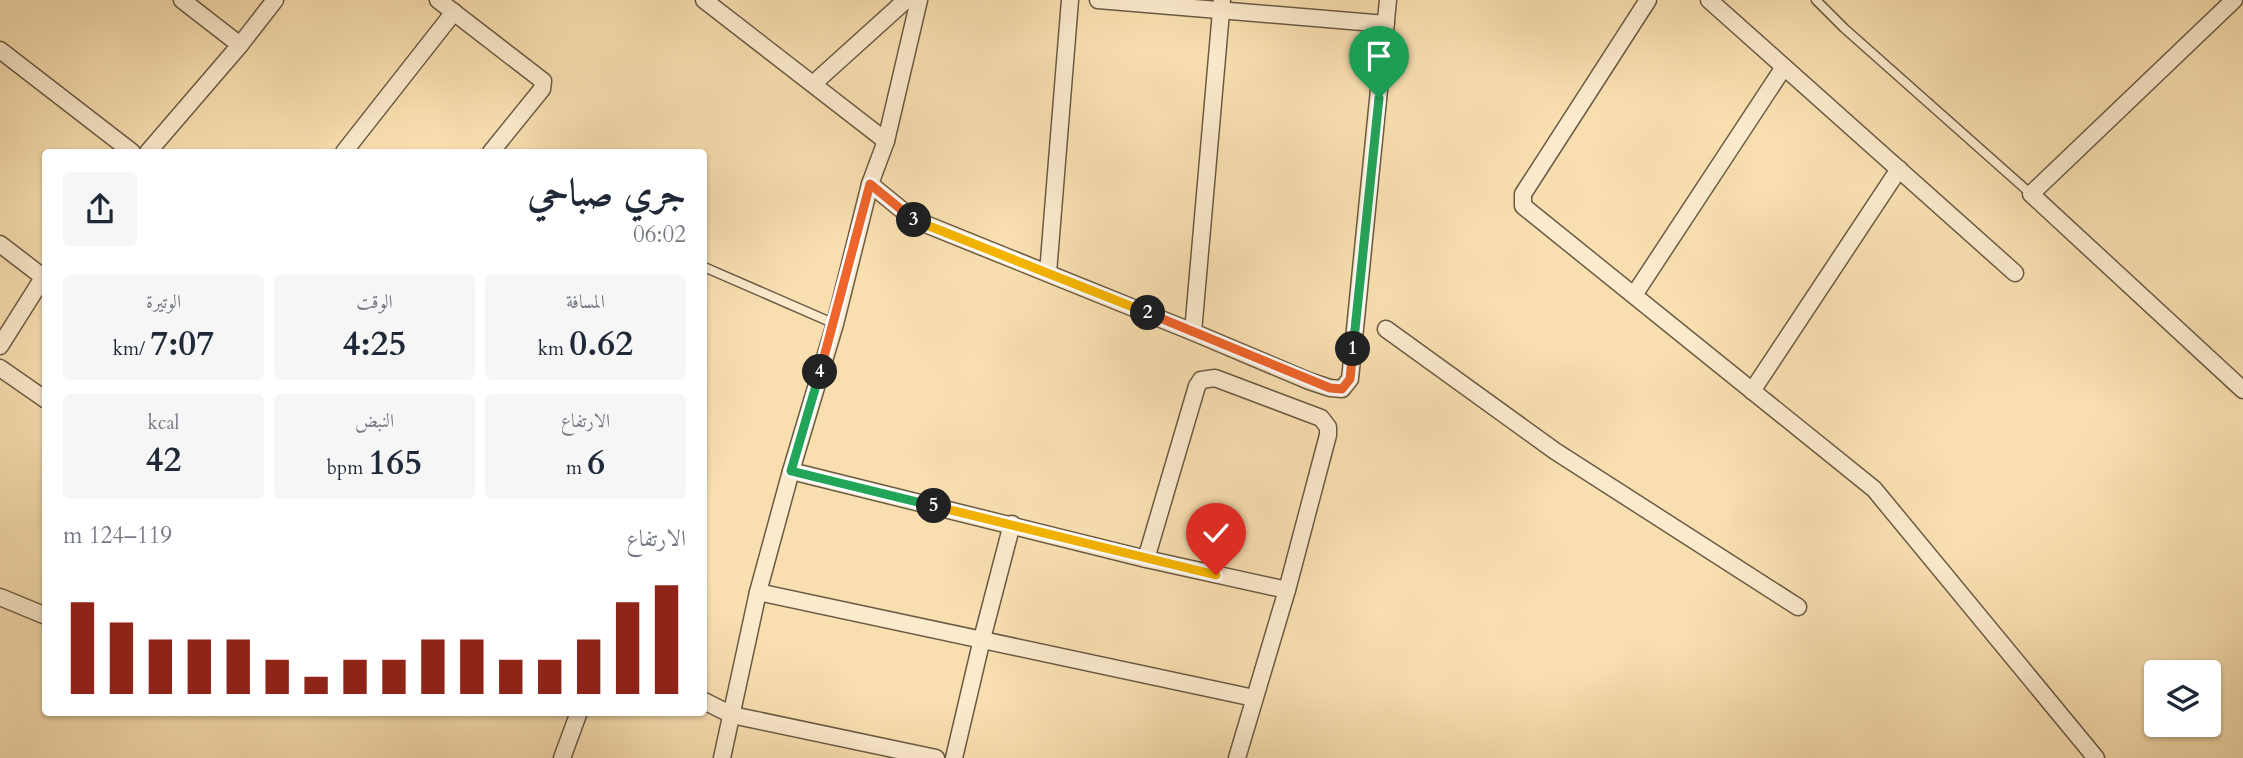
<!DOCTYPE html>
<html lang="ar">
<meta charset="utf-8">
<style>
:root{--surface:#fff;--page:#f6f6f7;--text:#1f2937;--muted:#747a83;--accent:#8f2418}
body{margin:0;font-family:Cardo,Amiri,serif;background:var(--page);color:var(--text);direction:rtl;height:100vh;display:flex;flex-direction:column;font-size:26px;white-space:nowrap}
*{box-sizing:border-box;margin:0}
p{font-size:23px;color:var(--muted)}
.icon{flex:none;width:38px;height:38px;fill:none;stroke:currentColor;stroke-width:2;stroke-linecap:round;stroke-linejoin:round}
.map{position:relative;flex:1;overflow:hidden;direction:ltr}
.sheet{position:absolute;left:42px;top:149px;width:665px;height:567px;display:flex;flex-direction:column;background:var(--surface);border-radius:7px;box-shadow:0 2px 5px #0004;direction:rtl}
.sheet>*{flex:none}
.controls{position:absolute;left:2144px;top:660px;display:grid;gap:14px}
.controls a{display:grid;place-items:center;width:77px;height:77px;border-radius:7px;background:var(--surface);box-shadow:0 2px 5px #0004;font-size:35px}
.pin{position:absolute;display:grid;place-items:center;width:60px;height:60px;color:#fff;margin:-72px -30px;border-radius:50% 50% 50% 0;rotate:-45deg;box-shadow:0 0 7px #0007}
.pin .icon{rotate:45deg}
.km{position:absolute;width:35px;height:35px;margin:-18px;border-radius:50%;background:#222;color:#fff;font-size:19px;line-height:35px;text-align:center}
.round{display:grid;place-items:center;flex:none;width:74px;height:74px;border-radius:7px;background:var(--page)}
.overview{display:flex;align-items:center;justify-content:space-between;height:119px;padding:0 21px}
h1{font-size:38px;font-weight:700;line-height:52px}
.metrics{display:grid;grid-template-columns:repeat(3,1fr);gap:10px;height:119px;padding:7px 21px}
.metrics div{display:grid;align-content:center;border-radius:7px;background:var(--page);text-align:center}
.metrics b{font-size:35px;font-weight:700}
.metrics small{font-size:19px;font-weight:400}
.metrics p{font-size:19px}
.chart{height:196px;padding:14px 21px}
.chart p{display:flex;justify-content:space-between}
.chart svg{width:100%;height:126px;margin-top:7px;stroke:var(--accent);stroke-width:6}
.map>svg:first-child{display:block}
</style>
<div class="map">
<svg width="2243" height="758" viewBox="0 0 2243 758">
<rect width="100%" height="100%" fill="#f9dfb0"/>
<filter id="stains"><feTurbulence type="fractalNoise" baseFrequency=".00286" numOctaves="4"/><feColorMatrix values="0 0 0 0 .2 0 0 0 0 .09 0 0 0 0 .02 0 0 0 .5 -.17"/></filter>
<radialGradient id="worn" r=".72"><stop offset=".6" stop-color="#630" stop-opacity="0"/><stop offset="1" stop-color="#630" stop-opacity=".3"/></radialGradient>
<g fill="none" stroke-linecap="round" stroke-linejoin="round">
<g stroke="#6a5b45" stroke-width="11">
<g id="lane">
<polyline points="1816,0 1844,28 2031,194"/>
<polyline points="704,267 835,324"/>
</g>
</g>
<g stroke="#6a5b45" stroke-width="19">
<g id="street">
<polyline points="182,0 240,45"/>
<polyline points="438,0 543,81 542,89 491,152"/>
<polyline points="704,0 886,141"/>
<polyline points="1098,0 1386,24"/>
<polyline points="1648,0 1523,194 1523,206 1874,489 2096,758"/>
<polyline points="1709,0 2015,273"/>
<polyline points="2234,0 2031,194 2243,390"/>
<polyline points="0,50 132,152"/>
<polyline points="813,84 906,0"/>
<polyline points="148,152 240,45 275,0"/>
<polyline points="344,152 454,12"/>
<polyline points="870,184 913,219 1193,332 1309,381 1330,388 1342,389 1350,379 1388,0"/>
<polyline points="0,244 43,277"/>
<polyline points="1048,273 1070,0"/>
<polyline points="1634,295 1784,67"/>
<polyline points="1386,329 1555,451 1798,607"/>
<polyline points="1193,332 1222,0"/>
<polyline points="0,346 46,273"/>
<polyline points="0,368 46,400"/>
<polyline points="1752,391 1899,169"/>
<polyline points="791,471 1146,559 1287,590"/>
<polyline points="1146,559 1197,386 1201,380 1215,378 1321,418 1328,427 1328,435 1287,590 1237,758"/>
<polyline points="758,592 1254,698"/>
<polyline points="0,597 46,616"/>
<polyline points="704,701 732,715 936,758"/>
<polyline points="562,758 579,712"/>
<polyline points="722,758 758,592 791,471 835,324 870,184 886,141 919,0"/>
<polyline points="954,758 982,639 1012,524"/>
</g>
</g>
<use href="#lane" stroke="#fbeacc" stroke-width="8"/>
<use href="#street" stroke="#fbeacc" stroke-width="16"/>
</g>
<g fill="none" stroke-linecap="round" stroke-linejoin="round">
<g stroke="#fff" stroke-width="14">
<polyline id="split-1" points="1353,349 1379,98"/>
</g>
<g stroke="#fff" stroke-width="14">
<polyline id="split-2" points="1148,313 1330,388 1342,389 1350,379 1353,349"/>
</g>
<g stroke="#fff" stroke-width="14">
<polyline id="split-3" points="914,220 1148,313"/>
</g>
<g stroke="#fff" stroke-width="14">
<polyline id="split-4" points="820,372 870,184 914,220"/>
</g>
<g stroke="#fff" stroke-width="14">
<polyline id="split-5" points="820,372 791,471 934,506"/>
</g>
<g stroke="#fff" stroke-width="14">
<polyline id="split-6" points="934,506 1216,575"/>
</g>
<use href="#split-1" stroke="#22a559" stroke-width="9"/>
<use href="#split-2" stroke="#f0652b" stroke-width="9"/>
<use href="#split-3" stroke="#f5b400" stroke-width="9"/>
<use href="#split-4" stroke="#f0652b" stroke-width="9"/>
<use href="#split-5" stroke="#22a559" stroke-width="9"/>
<use href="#split-6" stroke="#f5b400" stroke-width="9"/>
</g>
<rect width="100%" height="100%" filter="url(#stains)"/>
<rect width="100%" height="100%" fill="url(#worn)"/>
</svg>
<div class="controls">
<a><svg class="icon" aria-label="layers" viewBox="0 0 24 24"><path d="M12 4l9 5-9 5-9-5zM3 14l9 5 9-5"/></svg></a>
</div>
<div class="pin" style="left:1379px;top:98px;background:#1e9e55"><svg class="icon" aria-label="arrive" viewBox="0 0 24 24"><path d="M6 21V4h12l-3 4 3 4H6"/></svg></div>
<div class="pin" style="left:1216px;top:575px;background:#d93025"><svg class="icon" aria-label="check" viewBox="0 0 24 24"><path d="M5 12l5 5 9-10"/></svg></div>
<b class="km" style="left:1353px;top:349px">1</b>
<b class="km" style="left:1148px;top:313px">2</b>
<b class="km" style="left:914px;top:220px">3</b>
<b class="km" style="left:820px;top:372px">4</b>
<b class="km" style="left:934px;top:506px">5</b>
<section class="sheet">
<div class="overview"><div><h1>جري صباحي</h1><p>06:02</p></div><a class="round"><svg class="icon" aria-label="share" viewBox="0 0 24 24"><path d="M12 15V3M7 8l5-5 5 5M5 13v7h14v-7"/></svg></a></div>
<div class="metrics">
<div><p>المسافة</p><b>0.62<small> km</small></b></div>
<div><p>الوقت</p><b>4:25</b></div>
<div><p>الوتيرة</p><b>7:07<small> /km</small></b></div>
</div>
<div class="metrics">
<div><p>الارتفاع</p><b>6<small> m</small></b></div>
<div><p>النبض</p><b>165<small> bpm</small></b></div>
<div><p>kcal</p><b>42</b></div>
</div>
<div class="chart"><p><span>الارتفاع</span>119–124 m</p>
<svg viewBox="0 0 160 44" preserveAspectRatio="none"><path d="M5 44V12M15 44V19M25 44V25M35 44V25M45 44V25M55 44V32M65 44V38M75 44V32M85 44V32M95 44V25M105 44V25M115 44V32M125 44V32M135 44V25M145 44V12M155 44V6"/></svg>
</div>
</section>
</div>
